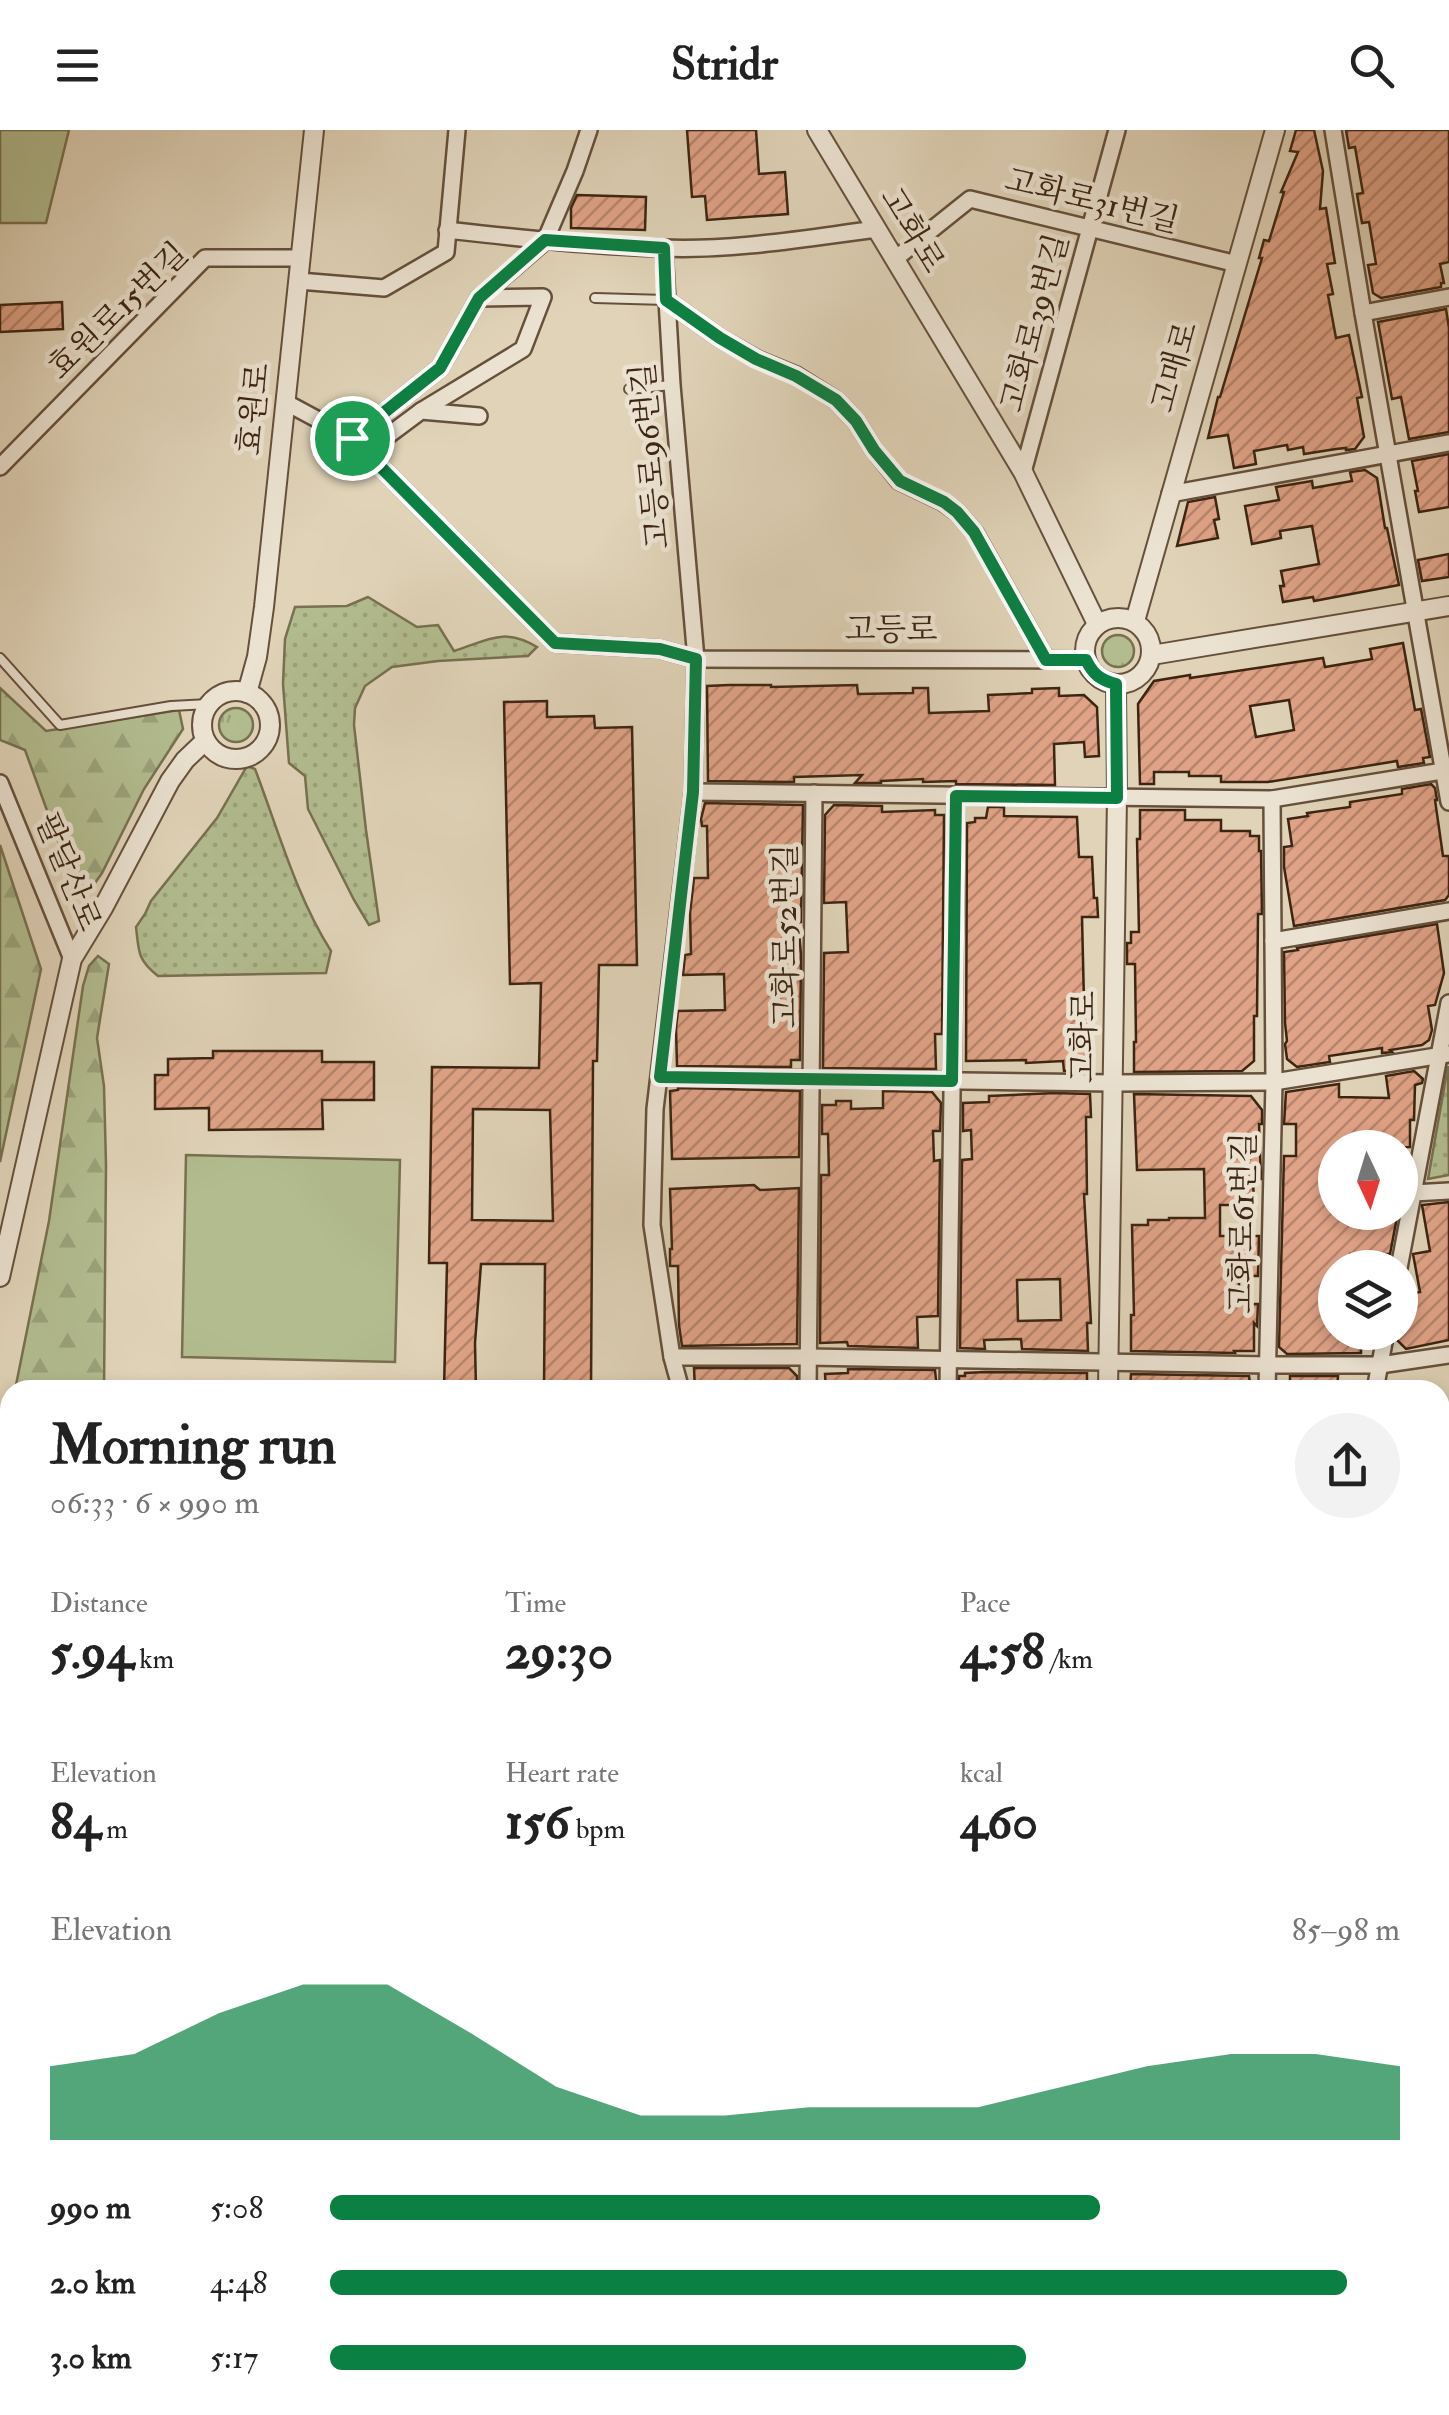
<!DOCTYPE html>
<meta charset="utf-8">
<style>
:root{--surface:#fff;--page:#f2f2f2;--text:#222;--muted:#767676;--accent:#0b8043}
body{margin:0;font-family:"IM FELL Double Pica","Noto Serif KR",serif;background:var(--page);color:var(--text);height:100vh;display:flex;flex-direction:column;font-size:38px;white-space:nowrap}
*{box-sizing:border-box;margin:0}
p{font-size:32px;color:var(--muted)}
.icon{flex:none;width:55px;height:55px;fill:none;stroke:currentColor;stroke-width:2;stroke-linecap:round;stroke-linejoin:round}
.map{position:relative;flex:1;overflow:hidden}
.side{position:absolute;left:0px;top:1250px;width:1450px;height:1035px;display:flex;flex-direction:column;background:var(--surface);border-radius:30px 30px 0 0;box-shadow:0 5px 15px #0003}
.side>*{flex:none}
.needle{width:65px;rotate:176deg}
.controls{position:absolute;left:1318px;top:1000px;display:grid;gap:20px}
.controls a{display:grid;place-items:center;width:100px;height:100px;border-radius:50%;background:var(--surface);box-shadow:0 5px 15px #0003;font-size:50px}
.pin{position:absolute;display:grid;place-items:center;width:85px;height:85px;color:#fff;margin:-42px;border:5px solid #fff;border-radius:50%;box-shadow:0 2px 10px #0007}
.round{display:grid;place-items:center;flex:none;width:105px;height:105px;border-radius:52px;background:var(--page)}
.headline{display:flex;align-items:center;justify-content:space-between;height:170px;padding:0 50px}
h1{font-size:55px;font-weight:700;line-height:75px}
.stats{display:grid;grid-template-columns:repeat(3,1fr);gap:15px;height:170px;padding:10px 50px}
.stats div{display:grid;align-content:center}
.stats b{font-size:50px;font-weight:700}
.stats small{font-size:28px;font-weight:400}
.stats p{font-size:28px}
.chart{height:280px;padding:20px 50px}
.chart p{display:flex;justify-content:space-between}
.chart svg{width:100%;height:180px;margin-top:10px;fill:var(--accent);opacity:.7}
ul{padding:0 50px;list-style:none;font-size:32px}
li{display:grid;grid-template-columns:160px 120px 1fr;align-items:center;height:75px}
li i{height:25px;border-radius:12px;background:var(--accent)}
header{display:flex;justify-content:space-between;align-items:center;height:130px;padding:0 50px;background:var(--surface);font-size:45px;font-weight:700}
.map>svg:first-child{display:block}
</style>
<header><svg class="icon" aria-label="menu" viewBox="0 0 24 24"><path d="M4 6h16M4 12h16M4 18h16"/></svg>Stridr<svg class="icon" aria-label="search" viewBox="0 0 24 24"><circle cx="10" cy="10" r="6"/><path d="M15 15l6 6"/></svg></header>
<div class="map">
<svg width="1449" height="2285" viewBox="0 0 1449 2285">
<defs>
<pattern id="grass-tufts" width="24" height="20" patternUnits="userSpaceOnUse" patternTransform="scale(2.5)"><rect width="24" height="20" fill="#b2bc8f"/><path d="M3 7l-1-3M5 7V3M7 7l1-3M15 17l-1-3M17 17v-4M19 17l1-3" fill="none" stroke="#9aa17a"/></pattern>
<pattern id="forest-firs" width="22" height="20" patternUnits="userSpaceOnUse" patternTransform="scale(2.5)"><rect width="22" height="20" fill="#b2bc8f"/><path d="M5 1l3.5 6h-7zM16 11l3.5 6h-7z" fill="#9aa17a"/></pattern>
<pattern id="park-dots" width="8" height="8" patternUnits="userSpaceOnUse" patternTransform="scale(2.5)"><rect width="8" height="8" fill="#b2bc8f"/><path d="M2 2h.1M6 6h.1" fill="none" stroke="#9aa17a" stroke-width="1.8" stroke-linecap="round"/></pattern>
<pattern id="building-hatch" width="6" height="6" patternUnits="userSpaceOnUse" patternTransform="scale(2.5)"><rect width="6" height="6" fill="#e0a387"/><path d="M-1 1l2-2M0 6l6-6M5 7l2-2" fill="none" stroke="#b7856d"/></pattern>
</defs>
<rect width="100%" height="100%" fill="#e0d3b8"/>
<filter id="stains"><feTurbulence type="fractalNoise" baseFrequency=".002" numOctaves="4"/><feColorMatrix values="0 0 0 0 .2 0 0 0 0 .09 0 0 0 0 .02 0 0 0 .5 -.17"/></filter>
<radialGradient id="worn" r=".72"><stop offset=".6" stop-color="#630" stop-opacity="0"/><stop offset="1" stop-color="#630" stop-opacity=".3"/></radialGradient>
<g fill="url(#grass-tufts)" stroke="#787050" stroke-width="2.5">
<circle cx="1118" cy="521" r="16"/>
<circle cx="236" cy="595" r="17"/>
</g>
<g fill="url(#forest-firs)" stroke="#787050" stroke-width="2.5">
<polygon points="0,558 46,601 179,580 183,599 144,659 102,743 90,760 76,760 25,620 0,610"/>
<polygon points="0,715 41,839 0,1032"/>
<polygon points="98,826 109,834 97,908 104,956 106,1035 104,1260 15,1260 49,1091 83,856 89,836"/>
<path d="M10 1288V1407C0 1377 4 1320 10 1288Z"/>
<polygon points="0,1471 10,1472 10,2275 827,2275 825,2285 0,2285"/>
</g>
<g fill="url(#park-dots)" stroke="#787050" stroke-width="2.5">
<path d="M368 467 417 497 438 495 454 521C488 510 504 497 537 517L528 526 438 531 392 537 365 556 355 578 354 595 366 700 379 791 369 795 354 770 308 679 305 646 289 633 283 554 285 509 295 477 347 476Z"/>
<path d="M247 636 255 639C278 699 296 766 331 821L326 843 158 846C137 830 139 821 136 797L145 784 151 771 217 688Z"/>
<polygon points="1448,936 1449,1045 1428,1049"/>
</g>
<g fill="#b2bc8f" stroke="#787050" stroke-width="2.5">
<polygon points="0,0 69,0 46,93 0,93"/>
<polygon points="186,1025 400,1030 395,1232 182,1227"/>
<polygon points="1449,1810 1449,1989 1440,1990 1440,1812"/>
</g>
<g fill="url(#building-hatch)" stroke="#3d2512" stroke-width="2.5" fill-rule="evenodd">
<polygon points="687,0 756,0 759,44 785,42 788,84 707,90 705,66 692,67"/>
<polygon points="1296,0 1314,0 1323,41 1320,79 1326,78 1335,133 1327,134 1333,164 1328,165 1336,208 1349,205 1362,267 1357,268 1364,307 1355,319 1346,320 1346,318 1336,319 1304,324 1303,317 1288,320 1287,315 1254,321 1256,334 1234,338 1228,305 1208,308 1218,267 1220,267 1262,128 1259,128 1264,110 1269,111 1284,62 1281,62 1298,22 1290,21"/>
<polygon points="1346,0 1449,0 1449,132 1440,134 1444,153 1441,153 1441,157 1381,168 1373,163 1368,135 1376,134 1369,92 1362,93 1357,64 1363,63 1355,17 1349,18"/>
<polygon points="577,65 646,67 645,100 571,98 571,78"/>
<polygon points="62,172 63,199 0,202 0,175"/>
<polygon points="1446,179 1449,198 1449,302 1409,309 1401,267 1392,269 1378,192"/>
<polygon points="1449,324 1449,377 1419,382 1415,361 1418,361 1412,331"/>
<polygon points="1365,340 1377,348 1385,398 1387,398 1399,455 1314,471 1313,467 1283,472 1280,456 1284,456 1281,441 1319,434 1312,396 1280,401 1281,408 1252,414 1245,376 1279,370 1276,357 1312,351 1313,358 1352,351 1350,342"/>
<polygon points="1215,367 1219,389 1214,390 1218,408 1177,416 1188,372"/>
<polygon points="1449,424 1449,447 1422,451 1418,430"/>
<path d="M1403 513 1415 580 1421 579 1430 627 1423 628 1424 633 1398 637 1397 631 1268 652H1221V646H1189V642H1154V654H1140L1138 574 1154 551 1190 545V548L1323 528 1325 537 1372 529 1370 519ZM1289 570 1294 600 1256 607 1250 576Z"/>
<polygon points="729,555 771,555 771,557 857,555 858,564 913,563 913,558 928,558 929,583 989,581 988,565 1032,563 1032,559 1059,558 1059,566 1084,565 1097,577 1099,626 1085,627 1084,612 1054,614 1055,655 956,654 956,651 923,652 923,649 881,651 881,653 855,653 862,645 794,647 794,652 708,651 707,556"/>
<path d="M547 571V587L594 586 595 598 632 597 637 835H599L597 931H593L591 1260H544L545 1134H481L475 1213 476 1260H444L447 1133H429L432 937 539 938 541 853 510 854 504 572ZM473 979 550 980 553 1091 472 1090Z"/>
<polygon points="1431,654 1435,658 1437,670 1435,670 1443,726 1449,726 1449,765 1445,770 1294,796 1284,737 1284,717 1292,716 1288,689 1308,686 1307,683 1350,677 1350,672 1402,664 1402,659"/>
<polygon points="705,673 803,675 801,792 798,792 801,824 800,930 791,930 791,937 677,936 676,898 678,881 725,880 724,844 683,845 685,825 691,824 690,783 694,748 708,748 707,696 702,696 701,689"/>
<polygon points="834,675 882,676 882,682 935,680 935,685 944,685 942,904 935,904 936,939 823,938 824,823 848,822 846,772 824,773 825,685"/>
<polygon points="988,677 1004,677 1004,686 1077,687 1079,727 1092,727 1094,768 1097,768 1098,787 1082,787 1084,872 1090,872 1090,941 1064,941 1063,931 1026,933 1026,930 966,931 967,693 975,692 975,688 986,688"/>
<polygon points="1140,680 1185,680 1185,690 1221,690 1221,701 1250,701 1250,706 1259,706 1259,721 1261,721 1262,784 1258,784 1257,886 1254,886 1254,931 1242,941 1134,942 1134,912 1136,912 1135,834 1127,834 1127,813 1131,813 1131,802 1139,802 1137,709 1140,709"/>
<polygon points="1437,794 1444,843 1435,875 1428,876 1432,900 1429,910 1422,915 1390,920 1392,922 1382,923 1382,918 1329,926 1330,932 1297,937 1287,929 1285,914 1287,911 1285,893 1284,822 1298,820 1297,818"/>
<polygon points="213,921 322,921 322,932 374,932 374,970 322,970 323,999 209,1000 209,978 155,979 155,945 168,945 168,929 213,928"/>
<polygon points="1414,941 1423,949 1422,953 1415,955 1414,990 1410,990 1410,1017 1335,1018 1335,1082 1398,1082 1390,1124 1350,1124 1350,1138 1335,1138 1335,1202 1361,1202 1361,1223 1287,1224 1279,1217 1284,1026 1296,1026 1296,994 1284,994 1286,962 1339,954 1339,967 1389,968 1386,946"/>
<polygon points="678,958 800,961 799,1027 672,1029 670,961 678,960"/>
<polygon points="883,961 932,962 941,973 940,1001 933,1001 934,1031 940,1030 938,1186 917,1187 918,1218 848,1216 847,1212 820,1213 821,1045 829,1045 828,1004 822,1004 822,975 836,975 836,971 851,971 851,979 883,978"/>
<path d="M1055 963 1090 964 1091 987H1086L1087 1064H1084L1091 1193H1087L1088 1221 1022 1219 1021 1209 984 1210 985 1219 960 1218 962 1030 972 1029 971 1000 963 1001V973L989 972V966ZM1060 1149 1061 1190 1018 1191 1017 1150Z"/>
<polygon points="1134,964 1251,966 1262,980 1262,994 1259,994 1261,1049 1253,1049 1254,1075 1220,1075 1220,1106 1259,1106 1258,1146 1239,1146 1239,1174 1258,1174 1257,1196 1254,1193 1254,1221 1234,1221 1235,1223 1131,1221 1131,1185 1134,1185 1132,1095 1148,1095 1148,1090 1169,1090 1169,1088 1205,1088 1204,1039 1137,1040"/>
<polygon points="754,1055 760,1060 799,1058 797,1214 682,1216 679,1195 678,1136 670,1136 670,1119 672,1119 670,1059"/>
<polygon points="1449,1072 1449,1210 1406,1219 1396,1209 1397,1202 1400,1202 1404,1165 1420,1162 1413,1124 1430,1121 1422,1075"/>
<polygon points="694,1238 789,1238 797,1246 797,1260 695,1260"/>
<polygon points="848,1239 935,1240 937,1260 826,1260 825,1244 848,1243"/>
<polygon points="985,1242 1087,1243 1087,1260 959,1260 959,1246 965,1246 965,1243"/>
<polygon points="1131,1244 1249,1246 1251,1260 1130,1260"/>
<polygon points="1290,1246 1338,1246 1337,1260 1290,1260"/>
</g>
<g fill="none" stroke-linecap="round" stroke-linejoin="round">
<g stroke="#66503c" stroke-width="12">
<g id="service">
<polyline points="595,168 666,170"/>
<polyline points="629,259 672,255"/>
<polyline points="0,528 60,595 171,576 209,574"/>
<polyline points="0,1807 10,1809"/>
</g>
</g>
<g stroke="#66503c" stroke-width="20">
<g id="minor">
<polyline points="1333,0 1363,183 1449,672"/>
<path d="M447 100C519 108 590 116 662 118 734 121 806 108 877 99"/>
<polyline points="664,119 672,255 696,529 693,662 655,979 652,1095 672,1227 681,1260"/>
<polyline points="895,129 970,69 1237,134"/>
<polyline points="299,151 384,158 446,122 457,0"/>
<polyline points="666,170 720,208 757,229 796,245 836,270 856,291 874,320 899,351 943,372 957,382 975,403 1046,530"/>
<polyline points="1363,183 1449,167"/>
<polyline points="285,272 352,308 555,513 660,519 696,529 1086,530"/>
<polyline points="421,281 523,219 543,167 479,168"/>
<polyline points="352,308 440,238 479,168 545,111 575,41 589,0"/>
<polyline points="366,322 421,281 479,286"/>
<polyline points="0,337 205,128 301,128"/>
<polyline points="1023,342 1117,0"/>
<polyline points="1170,364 1449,313"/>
<polyline points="0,653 72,829"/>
<polyline points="693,662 1272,669 1449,640"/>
<polyline points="1273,811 1449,781"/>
<polyline points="660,947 1113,953 1274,952 1449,924"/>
<polyline points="1413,1063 1449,1061"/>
<polyline points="1399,1138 1449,873"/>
<polyline points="672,1227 808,1227 1268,1235 1380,1235 1449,1225"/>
<polyline points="808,1260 814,663"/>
<polyline points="948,1260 956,666"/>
<polyline points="1267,1260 1274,952 1272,669"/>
<polyline points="1375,1260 1386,1202"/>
<polyline points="1440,2019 1449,2019"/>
<polyline points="981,2275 982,2285"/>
<polyline points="1273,2275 1273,2285"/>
<polyline points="892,2285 893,2275"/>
</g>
</g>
<g stroke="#66503c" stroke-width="22">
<g id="tertiary">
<polyline points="817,0 1023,342 1097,494"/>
<circle cx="1118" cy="521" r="33"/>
<polyline points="1135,491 1275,0"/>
<polyline points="1152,525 1449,476"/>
<circle cx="236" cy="595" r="34"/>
<polyline points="247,563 257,527 264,477 314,0"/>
<polyline points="0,1147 72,829 103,778 170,651 185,630 205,611"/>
<polyline points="1108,1260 1117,667 1116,555"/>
<polyline points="0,1443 10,1445"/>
<polyline points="1440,2167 1449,2167"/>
<polyline points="1107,2275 1108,2285"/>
</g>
</g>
<use href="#service" stroke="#ebe2d1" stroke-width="8"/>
<use href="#minor" stroke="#ebe2d1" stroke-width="15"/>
<use href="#tertiary" stroke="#ebe2d1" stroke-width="18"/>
</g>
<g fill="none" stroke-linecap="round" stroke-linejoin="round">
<g stroke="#fff" stroke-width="20">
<path id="route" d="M545 110 664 118 666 170 720 208 756 229 796 246 836 270 856 291 874 320 900 351 944 372 957 382 974 402 1046 530H1086C1093 544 1100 550 1116 554L1117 668 956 666 952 951 660 947 693 662 696 529 660 519 555 513 352 308 440 238 479 168Z"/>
</g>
<use href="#route" stroke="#0b8043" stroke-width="12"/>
</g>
<g text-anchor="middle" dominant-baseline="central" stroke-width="9" stroke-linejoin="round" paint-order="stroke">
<g font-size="32" fill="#3d2512" stroke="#ebe2d1">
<text transform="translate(1092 71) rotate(14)">고화로31번길</text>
<text transform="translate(912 100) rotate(59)">고화로</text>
<text transform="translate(118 181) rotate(-44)">효원로15번길</text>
<text transform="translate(1035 193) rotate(-75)">고화로39번길</text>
<text transform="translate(1175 237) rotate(-74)">고매로</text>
<text transform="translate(254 279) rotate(-84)">효원로</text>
<text transform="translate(651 326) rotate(-95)">고등로96번길</text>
<text x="891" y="500">고등로</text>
<text transform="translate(68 742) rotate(68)">팔달산로</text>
<text transform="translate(786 806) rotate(-90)">고화로52번길</text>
<text transform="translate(1084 907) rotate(-89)">고화로</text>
<text transform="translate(1243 1093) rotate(-89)">고화로61번길</text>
</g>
</g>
<rect width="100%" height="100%" filter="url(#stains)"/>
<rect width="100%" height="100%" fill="url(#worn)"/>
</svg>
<div class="controls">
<a><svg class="needle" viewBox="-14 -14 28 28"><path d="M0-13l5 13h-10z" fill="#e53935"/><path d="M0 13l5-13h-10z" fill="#767676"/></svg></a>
<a><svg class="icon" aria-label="layers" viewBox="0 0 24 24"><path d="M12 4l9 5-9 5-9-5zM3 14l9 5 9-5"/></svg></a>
</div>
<div class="pin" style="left:352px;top:308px;background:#1e9e55"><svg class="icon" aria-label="arrive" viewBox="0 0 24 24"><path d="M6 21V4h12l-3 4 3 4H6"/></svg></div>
<section class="side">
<div class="headline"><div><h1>Morning run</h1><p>06:33 · 6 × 990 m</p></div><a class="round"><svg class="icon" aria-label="share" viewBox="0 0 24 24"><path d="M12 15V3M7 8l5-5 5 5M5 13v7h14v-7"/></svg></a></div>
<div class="stats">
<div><p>Distance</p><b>5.94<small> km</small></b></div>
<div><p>Time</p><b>29:30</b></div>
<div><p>Pace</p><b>4:58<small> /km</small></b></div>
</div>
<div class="stats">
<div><p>Elevation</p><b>84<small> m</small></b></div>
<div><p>Heart rate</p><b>156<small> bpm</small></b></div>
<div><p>kcal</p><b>460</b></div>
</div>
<div class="chart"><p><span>Elevation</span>85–98 m</p>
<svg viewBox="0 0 160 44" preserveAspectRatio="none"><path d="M0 44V26L10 23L20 13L30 6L40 6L50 18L60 31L70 38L80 38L90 36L100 36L110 36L120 31L130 26L140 23L150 23L160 26V44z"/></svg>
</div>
<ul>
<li><b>990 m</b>5:08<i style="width:72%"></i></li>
<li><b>2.0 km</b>4:48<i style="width:95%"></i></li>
<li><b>3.0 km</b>5:17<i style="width:65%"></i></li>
</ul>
</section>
</div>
